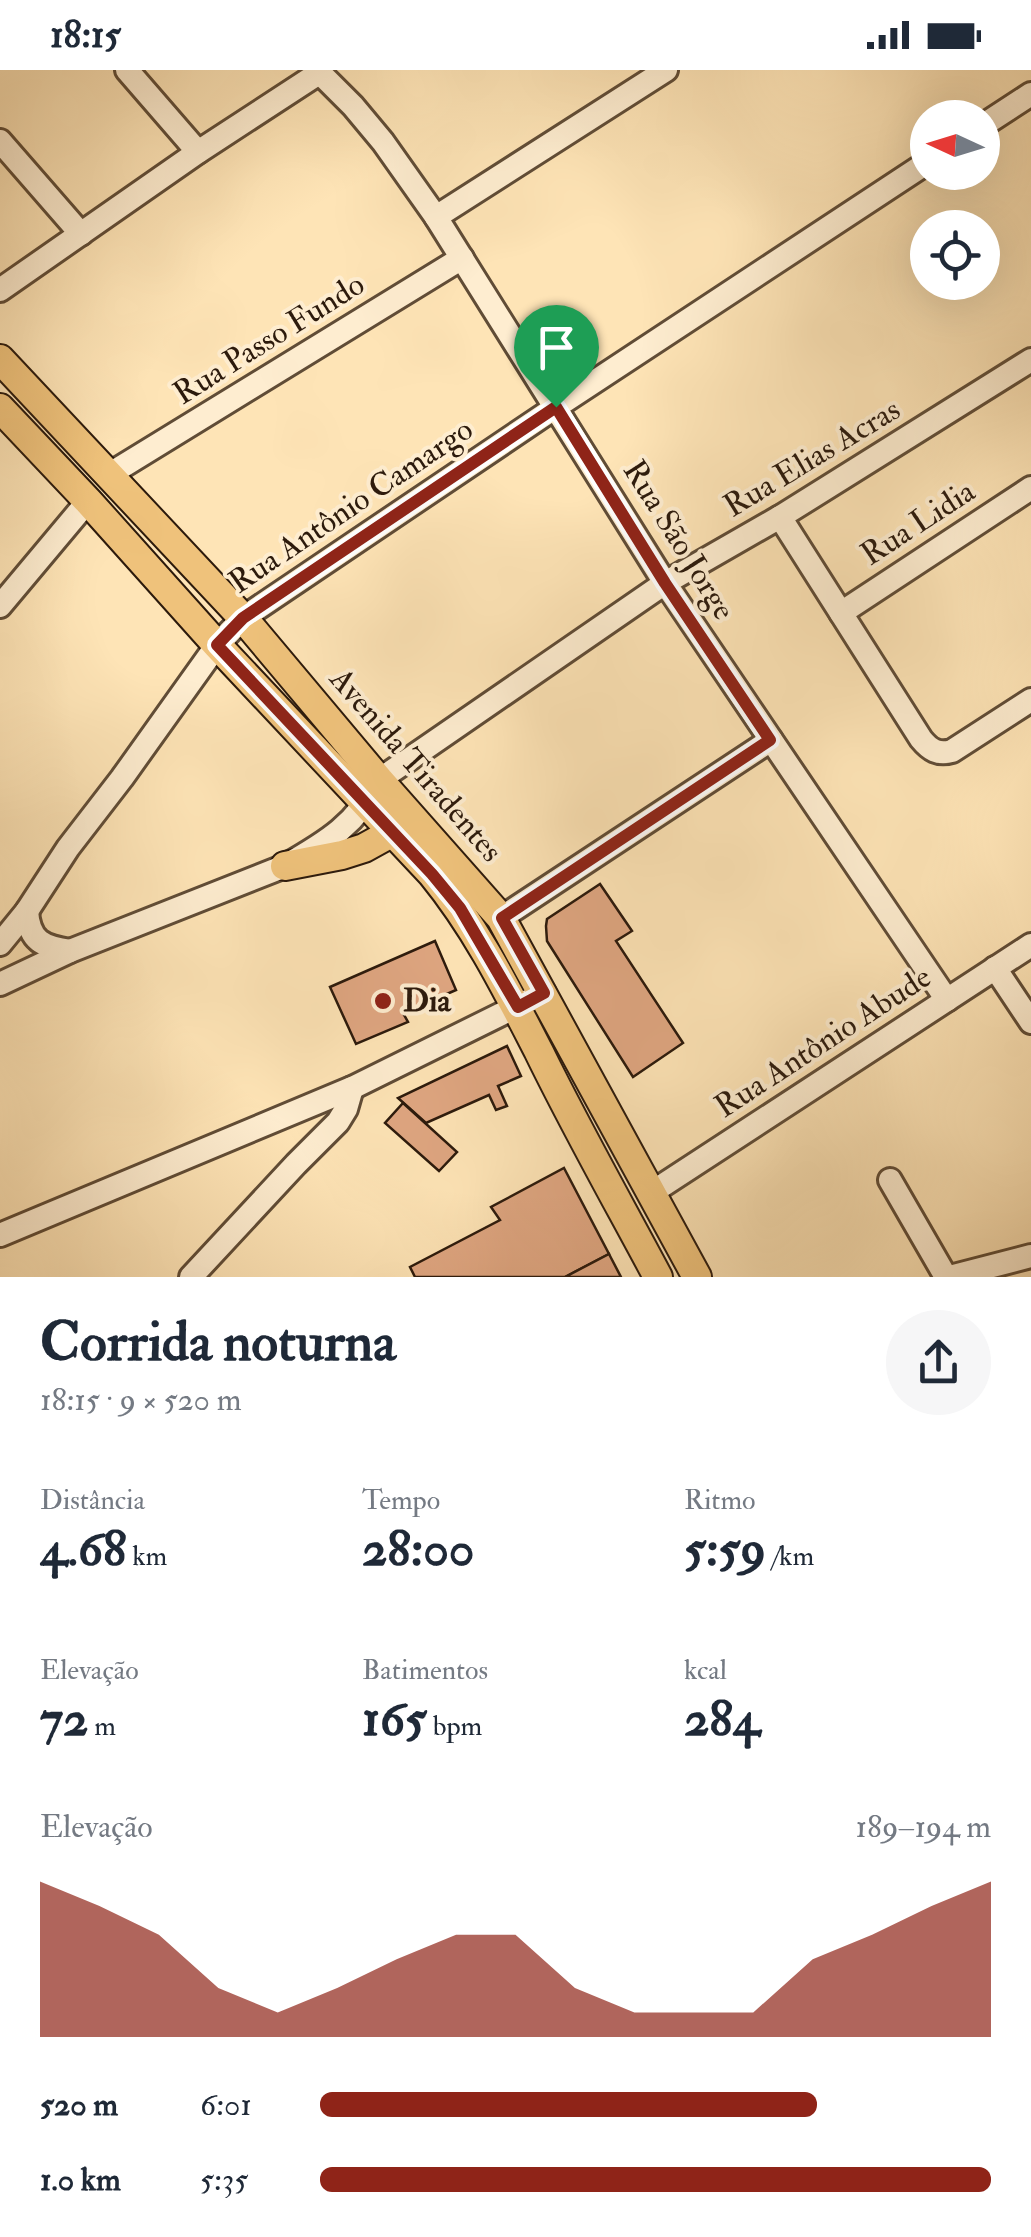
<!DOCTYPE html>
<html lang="pt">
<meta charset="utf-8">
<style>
:root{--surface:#fff;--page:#f6f6f7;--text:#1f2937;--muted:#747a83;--accent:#8f2418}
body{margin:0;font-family:"IM FELL Double Pica",serif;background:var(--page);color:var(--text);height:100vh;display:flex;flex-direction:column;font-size:38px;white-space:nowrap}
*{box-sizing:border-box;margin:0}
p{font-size:32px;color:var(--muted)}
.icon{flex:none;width:55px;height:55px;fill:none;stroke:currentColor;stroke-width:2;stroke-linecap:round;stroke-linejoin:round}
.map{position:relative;height:1207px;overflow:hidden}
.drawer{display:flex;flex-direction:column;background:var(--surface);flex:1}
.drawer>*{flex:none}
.needle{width:65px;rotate:274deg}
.fabs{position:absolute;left:910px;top:30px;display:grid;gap:20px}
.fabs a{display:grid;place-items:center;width:90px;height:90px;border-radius:50%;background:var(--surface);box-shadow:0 10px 40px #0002;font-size:50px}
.pin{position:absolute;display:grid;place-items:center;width:85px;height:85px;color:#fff;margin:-102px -42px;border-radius:50% 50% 50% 0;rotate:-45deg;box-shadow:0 0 10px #0007}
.pin .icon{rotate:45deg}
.round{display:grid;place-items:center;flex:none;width:105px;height:105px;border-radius:52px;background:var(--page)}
.overview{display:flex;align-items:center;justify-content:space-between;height:170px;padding:0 40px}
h1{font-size:55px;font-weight:700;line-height:75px}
.stats{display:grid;grid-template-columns:repeat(3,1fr);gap:15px;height:170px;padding:10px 40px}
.stats div{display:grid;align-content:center}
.stats b{font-size:50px;font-weight:700}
.stats small{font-size:28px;font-weight:400}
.stats p{font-size:28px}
.chart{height:280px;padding:20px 40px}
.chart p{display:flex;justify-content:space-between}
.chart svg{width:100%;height:180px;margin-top:10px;fill:var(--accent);opacity:.7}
ul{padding:0 40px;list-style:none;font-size:32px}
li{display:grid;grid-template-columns:160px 120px 1fr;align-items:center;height:75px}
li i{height:25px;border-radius:12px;background:var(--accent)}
.status{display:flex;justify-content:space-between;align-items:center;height:70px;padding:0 50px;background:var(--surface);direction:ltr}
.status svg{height:28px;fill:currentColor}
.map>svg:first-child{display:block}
</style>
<div class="status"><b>18:15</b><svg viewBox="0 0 49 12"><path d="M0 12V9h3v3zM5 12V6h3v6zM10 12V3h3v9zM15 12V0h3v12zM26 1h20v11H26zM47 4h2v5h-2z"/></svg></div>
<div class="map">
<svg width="1031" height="1207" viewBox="0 0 1031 1207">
<rect width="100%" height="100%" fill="#fee4b6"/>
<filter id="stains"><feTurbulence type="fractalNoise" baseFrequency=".002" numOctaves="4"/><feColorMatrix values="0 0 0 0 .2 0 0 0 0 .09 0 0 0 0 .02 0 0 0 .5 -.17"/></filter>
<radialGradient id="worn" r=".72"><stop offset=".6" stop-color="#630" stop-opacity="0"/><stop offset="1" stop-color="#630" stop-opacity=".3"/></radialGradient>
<g fill="#dfa681" stroke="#2c1a0c" stroke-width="2.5">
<polygon points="600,814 632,861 616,871 683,973 633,1007 547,871 546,856 547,849"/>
<polygon points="435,871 456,920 403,943 408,952 356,974 330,917"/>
<polygon points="507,976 521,1006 498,1016 507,1036 496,1040 489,1025 426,1053 398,1028"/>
<polygon points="403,1033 457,1082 439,1101 385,1053"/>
<polygon points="564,1098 609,1184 565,1207 415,1207 410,1197 500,1150 491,1137"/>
<polygon points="609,1184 621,1207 565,1207"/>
</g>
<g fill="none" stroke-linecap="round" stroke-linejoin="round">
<g stroke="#604c36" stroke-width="28">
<g id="minor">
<polyline points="127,0 198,82"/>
<polyline points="317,0 353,36 383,72 436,147 665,513 947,930"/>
<polyline points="982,56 1031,24"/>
<polyline points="0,71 81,164"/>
<polyline points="436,147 666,0"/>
<polyline points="0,220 198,82 319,3"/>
<polyline points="110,404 462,188"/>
<path d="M780 447 921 669C930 680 938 685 952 681L1031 630"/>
<polyline points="0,536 88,431"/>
<polyline points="841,543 1031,418"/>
<path d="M27 841C29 871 43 877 70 881"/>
<polyline points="501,848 771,670"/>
<polyline points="0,874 27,841 68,778 122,708 217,575 243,548 556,337 928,92"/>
<polyline points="995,898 1031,952"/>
<path d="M0 914 70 881 285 796C327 772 357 754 379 710L665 513 780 447 1031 290"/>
<polyline points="890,1110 946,1207"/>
<polyline points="651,1123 1031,875"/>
<polyline points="0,1165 352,1018 544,923"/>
<polyline points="191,1207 296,1094 338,1052 346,1039 352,1018"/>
<polyline points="950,1207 1031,1186"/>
</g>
</g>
<g stroke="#2c1a0c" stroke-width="32">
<g id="major">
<polyline points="0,289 243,548 379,710 501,848 697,1207"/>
<path d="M0 338 88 431 217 575 432 804C477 859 507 920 539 982 576 1058 618 1132 658 1207"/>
<polyline points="285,796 342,785 364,778 393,762"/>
</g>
</g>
<use href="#minor" stroke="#feedd0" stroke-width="22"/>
<use href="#major" stroke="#efc27b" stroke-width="28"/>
</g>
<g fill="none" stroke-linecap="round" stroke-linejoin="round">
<g stroke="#fff" stroke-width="20">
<polygon id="route" points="556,337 665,513 770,670 502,848 544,923 518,937 460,838 432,804 217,575 243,548"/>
</g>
<use href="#route" stroke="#8f2418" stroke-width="12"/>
</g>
<circle fill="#8f2418" stroke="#feedd0" stroke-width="4" cx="383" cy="931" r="10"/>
<g text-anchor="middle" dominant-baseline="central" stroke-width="8" stroke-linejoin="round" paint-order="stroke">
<g font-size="32" fill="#2c1a0c" stroke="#feedd0">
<text transform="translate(269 269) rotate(-32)">Rua Passo Fundo</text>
<text transform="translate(812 388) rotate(-31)">Rua Elias Acras</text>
<text transform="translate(351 436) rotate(-34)">Rua Antônio Camargo</text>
<text transform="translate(918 453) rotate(-33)">Rua Lidia</text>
<text transform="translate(679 470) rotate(58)">Rua São Jorge</text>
<text transform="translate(416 695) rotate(49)">Avenida Tiradentes</text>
<text transform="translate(823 972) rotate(-33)">Rua Antônio Abude</text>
</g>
<g font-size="32" font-weight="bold" fill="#2c1a0c" stroke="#feedd0" text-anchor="start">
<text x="403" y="931">Dia</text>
</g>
</g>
<rect width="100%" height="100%" filter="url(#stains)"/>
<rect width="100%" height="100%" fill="url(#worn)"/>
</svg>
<div class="fabs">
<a><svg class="needle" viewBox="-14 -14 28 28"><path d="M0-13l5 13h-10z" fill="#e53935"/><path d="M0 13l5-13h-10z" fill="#747a83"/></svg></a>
<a><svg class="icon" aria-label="locate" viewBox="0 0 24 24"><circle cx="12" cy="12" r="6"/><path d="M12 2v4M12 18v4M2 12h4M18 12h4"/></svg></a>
</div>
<div class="pin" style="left:556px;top:337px;background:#1e9e55"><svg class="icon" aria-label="arrive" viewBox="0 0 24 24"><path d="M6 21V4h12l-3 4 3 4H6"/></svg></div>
</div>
<section class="drawer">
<div class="overview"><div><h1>Corrida noturna</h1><p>18:15 · 9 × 520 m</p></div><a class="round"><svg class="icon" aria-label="share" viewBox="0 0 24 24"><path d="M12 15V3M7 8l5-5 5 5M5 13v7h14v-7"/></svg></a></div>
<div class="stats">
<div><p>Distância</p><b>4.68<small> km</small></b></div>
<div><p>Tempo</p><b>28:00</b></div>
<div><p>Ritmo</p><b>5:59<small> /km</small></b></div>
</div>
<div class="stats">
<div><p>Elevação</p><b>72<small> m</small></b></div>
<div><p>Batimentos</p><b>165<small> bpm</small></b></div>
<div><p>kcal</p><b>284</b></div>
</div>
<div class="chart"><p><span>Elevação</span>189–194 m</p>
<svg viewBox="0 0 160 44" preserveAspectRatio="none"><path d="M0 44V6L10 12L20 19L30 32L40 38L50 32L60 25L70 19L80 19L90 32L100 38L110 38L120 38L130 25L140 19L150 12L160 6V44z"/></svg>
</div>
<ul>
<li><b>520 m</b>6:01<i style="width:74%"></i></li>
<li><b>1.0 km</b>5:35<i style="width:100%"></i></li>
</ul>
</section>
